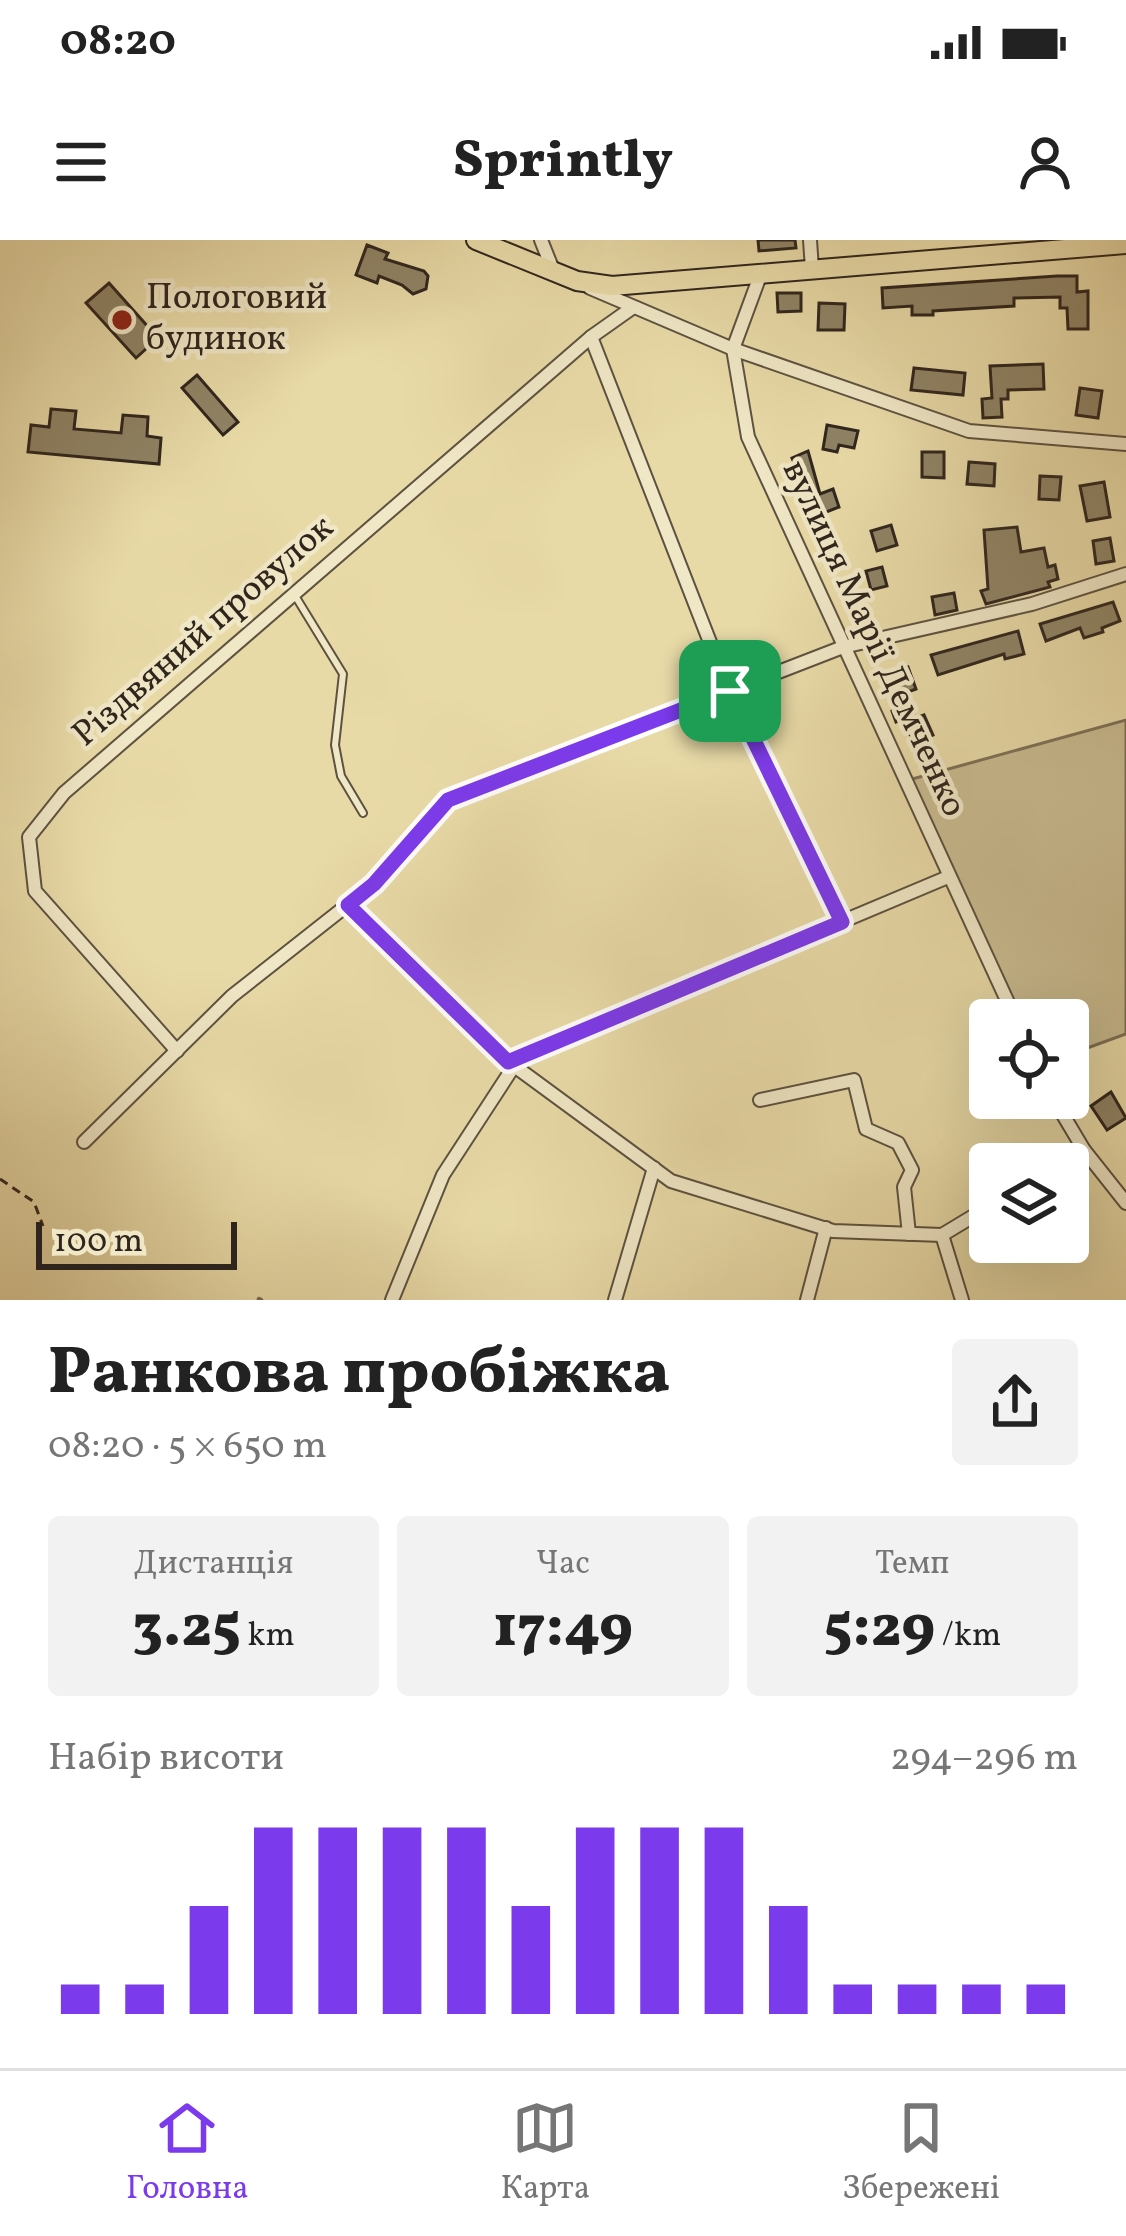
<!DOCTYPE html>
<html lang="uk">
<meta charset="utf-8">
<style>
:root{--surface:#fff;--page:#f2f2f2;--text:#222;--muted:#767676;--line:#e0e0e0;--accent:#7c3aed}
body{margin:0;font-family:Vollkorn,serif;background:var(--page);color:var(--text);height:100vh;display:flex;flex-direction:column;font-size:45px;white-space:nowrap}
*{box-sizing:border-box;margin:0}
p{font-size:39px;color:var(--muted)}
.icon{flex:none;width:66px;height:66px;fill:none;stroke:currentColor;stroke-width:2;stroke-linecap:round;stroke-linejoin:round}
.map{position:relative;height:1060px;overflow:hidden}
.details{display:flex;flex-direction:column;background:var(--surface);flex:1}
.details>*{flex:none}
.controls{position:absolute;left:969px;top:759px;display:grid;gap:24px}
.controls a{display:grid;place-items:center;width:120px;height:120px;border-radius:12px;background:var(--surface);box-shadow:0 12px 48px #0002;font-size:60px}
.scale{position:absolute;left:36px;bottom:30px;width:201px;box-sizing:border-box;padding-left:12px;border:6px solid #2f251d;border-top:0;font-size:33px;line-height:42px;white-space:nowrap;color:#2f251d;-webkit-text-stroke:9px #f0e7c6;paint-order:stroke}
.pin{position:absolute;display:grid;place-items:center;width:102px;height:102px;color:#fff;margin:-51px;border-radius:24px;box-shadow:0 6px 18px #0006}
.round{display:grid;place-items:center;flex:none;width:126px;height:126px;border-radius:12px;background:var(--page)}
.headline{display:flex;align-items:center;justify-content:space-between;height:204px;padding:0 48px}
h1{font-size:66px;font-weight:800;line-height:90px}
.figures{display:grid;grid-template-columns:repeat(3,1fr);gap:18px;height:204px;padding:12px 48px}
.figures div{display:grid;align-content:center;border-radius:12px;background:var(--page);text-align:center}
.figures b{font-size:60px;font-weight:800}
.figures small{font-size:33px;font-weight:400}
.figures p{font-size:33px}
.chart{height:336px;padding:24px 48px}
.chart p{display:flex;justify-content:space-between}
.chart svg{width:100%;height:216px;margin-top:12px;stroke:var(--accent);stroke-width:6}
.status{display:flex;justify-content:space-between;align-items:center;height:84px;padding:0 60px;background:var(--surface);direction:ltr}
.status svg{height:33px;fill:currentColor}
header{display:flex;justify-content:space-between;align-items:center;height:156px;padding:0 48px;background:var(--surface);font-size:54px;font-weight:800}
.tabs{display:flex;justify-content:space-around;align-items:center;height:168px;border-top:3px solid var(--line);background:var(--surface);font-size:33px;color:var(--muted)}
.tabs a{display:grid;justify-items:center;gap:6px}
.tabs .on{color:var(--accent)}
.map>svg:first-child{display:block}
</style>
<div class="status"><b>08:20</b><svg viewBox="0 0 49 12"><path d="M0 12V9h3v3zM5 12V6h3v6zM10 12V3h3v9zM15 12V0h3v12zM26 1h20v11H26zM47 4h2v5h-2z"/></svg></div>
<header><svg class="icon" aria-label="menu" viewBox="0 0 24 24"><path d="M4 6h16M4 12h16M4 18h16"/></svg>Sprintly<svg class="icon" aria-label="person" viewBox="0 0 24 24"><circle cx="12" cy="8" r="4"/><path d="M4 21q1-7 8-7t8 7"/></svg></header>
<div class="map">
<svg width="1126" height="1060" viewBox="0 0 1126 1060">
<rect width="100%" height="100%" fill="#e8daa7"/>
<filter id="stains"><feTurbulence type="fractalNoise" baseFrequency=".00167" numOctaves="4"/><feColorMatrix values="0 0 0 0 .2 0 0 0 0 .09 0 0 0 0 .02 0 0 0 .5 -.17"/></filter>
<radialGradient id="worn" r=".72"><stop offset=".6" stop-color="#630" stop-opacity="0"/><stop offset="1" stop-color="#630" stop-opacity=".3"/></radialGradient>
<polygon fill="#c9bb90" stroke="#7c7056" stroke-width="3" points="1126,480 1126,794 1068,815 1068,780 1017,780 905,541"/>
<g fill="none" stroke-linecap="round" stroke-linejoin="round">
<polyline stroke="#786c54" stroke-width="4.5" points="259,1059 261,1060"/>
</g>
<g fill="#8f8365" stroke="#2f251d" stroke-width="3">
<polygon points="758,0 795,0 796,8 759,11"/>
<polygon points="367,5 388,13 385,19 424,31 428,36 426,49 413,54 402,45 379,36 377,43 356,35"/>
<polygon points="1057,36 1077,36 1077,52 1088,51 1088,89 1068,89 1067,68 1060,68 1060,57 1014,58 1014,66 933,71 933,75 912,75 912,66 883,68 882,48"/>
<polygon points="109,43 158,98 136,118 86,63"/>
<polygon points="777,53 801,53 801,71 778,72"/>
<polygon points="819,63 845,64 844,90 818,90"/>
<polygon points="1043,124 1044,149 1008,150 1008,159 1001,159 1002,177 983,178 982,159 992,158 990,126"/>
<polygon points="914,128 965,133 963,155 911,150"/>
<polygon points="197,135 238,182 223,195 182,148"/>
<polygon points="1080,148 1102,151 1098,178 1076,175"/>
<polygon points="51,169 76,171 74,189 121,193 123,175 148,177 147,196 161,198 159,224 28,212 31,185 49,187"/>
<polygon points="827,185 858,191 854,208 839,205 837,212 823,209"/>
<polygon points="808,211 820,254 833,249 839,267 816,276 792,218"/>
<polygon points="922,212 944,212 944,238 922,237"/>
<polygon points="969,222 995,224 994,246 967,244"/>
<polygon points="1040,236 1061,237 1059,260 1039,259"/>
<polygon points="1104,242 1110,277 1087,281 1080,246"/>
<polygon points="891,285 897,305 877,311 871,291"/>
<polygon points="1017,287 1021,312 1044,308 1048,327 1055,325 1058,339 1048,342 1050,347 986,364 981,351 988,349 984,290"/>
<polygon points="1110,298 1114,321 1096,324 1093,301"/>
<polygon points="882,327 887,346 871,350 866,331"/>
<polygon points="954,353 957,370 935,375 932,357"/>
<polygon points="1113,362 1120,381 1102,388 1103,392 1084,398 1080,388 1046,401 1040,384"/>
<polygon points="1018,391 1024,414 1005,419 1004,414 938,435 931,415"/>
<polygon points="908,427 916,449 905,453 916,478 924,475 933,495 914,504 903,479 896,482 892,471 900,467 889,434"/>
<polygon points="1111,852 1126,878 1107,890 1091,866"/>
</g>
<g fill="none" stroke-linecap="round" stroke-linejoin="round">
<g stroke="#5d5240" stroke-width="10">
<polyline id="lane" points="294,354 343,434 335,505 341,536 363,573"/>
</g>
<g stroke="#5d5240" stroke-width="16">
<g id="street">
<polyline points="541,0 553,30"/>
<polyline points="810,0 812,29"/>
<polyline points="761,33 733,109 748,197 1016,780"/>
<polyline points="590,48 733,109 969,191 1126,204"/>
<polyline points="591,97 729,451 842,682"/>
<polyline points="348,665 494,811 671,941 833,991 942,995 990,966"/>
<polyline points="177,811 35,651 29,597 64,553 591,97 632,68"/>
<polyline points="508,822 948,637"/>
<polyline points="1053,858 1084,910 1126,963"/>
<polyline points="760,860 854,840 866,889 898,903 912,930 904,947 909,994"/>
<polyline points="84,902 232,756 374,644 448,560 843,407 1032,364 1126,334"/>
<polyline points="1060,924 1084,910"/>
<polyline points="942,995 962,1060"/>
<polyline points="392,1060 443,935 514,826"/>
<polyline points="615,1060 654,928"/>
<polyline points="807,1060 826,988"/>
</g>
</g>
<g stroke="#2f251d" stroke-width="22">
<polyline id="primary" points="476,0 577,41 612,46 1126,4"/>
</g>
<polyline stroke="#2f251d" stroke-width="3" stroke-dasharray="9 6" stroke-linecap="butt" points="0,939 34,962 43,986"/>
<use href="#lane" stroke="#f0e7c6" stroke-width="6"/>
<use href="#street" stroke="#f0e7c6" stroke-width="12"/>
<use href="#primary" stroke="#e8daa7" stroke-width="18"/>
</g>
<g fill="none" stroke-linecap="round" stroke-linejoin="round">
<g stroke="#fff" stroke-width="24">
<polygon id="route" points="730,451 842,682 508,822 348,665 374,644 448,560"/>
</g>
<use href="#route" stroke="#7c3aed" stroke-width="15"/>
</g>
<circle fill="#8f2418" stroke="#f0e7c6" stroke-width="4.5" cx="122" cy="80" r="12"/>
<g text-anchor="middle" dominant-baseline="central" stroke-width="9" stroke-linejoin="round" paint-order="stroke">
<g font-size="36" fill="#2f251d" stroke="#f0e7c6" text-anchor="start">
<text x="146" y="59">Пологовий<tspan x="146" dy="41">будинок</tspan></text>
</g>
<g font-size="36" fill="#2f251d" stroke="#f0e7c6">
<text transform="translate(204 392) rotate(-41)">Різдвяний провулок</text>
<text transform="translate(873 399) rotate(65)">вулиця Марії Демченко</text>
</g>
</g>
<rect width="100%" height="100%" filter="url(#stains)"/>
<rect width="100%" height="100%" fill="url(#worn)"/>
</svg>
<div class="controls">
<a><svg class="icon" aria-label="locate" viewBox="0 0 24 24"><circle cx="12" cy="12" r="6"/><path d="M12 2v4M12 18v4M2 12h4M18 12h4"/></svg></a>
<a><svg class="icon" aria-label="layers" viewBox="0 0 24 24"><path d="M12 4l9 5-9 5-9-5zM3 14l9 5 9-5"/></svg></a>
</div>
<div class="scale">100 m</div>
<div class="pin" style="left:730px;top:451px;background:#1e9e55"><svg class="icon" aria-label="arrive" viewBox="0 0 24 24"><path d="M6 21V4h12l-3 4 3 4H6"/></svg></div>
</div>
<section class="details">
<div class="headline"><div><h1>Ранкова пробіжка</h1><p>08:20 · 5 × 650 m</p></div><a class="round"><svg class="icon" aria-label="share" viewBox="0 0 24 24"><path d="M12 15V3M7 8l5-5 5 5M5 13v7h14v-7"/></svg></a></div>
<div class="figures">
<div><p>Дистанція</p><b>3.25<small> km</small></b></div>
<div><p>Час</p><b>17:49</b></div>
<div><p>Темп</p><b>5:29<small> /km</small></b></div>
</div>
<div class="chart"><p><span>Набір висоти</span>294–296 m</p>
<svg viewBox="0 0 160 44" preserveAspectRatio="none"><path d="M5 44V38M15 44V38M25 44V22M35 44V6M45 44V6M55 44V6M65 44V6M75 44V22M85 44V6M95 44V6M105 44V6M115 44V22M125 44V38M135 44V38M145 44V38M155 44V38"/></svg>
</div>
</section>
<nav class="tabs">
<a class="on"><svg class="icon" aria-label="home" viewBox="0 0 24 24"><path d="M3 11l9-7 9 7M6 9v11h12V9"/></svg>Головна</a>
<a><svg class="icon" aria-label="map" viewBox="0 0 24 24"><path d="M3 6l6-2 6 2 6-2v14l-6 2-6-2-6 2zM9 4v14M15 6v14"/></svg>Карта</a>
<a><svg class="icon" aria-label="saved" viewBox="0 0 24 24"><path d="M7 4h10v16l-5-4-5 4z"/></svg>Збережені</a>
</nav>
